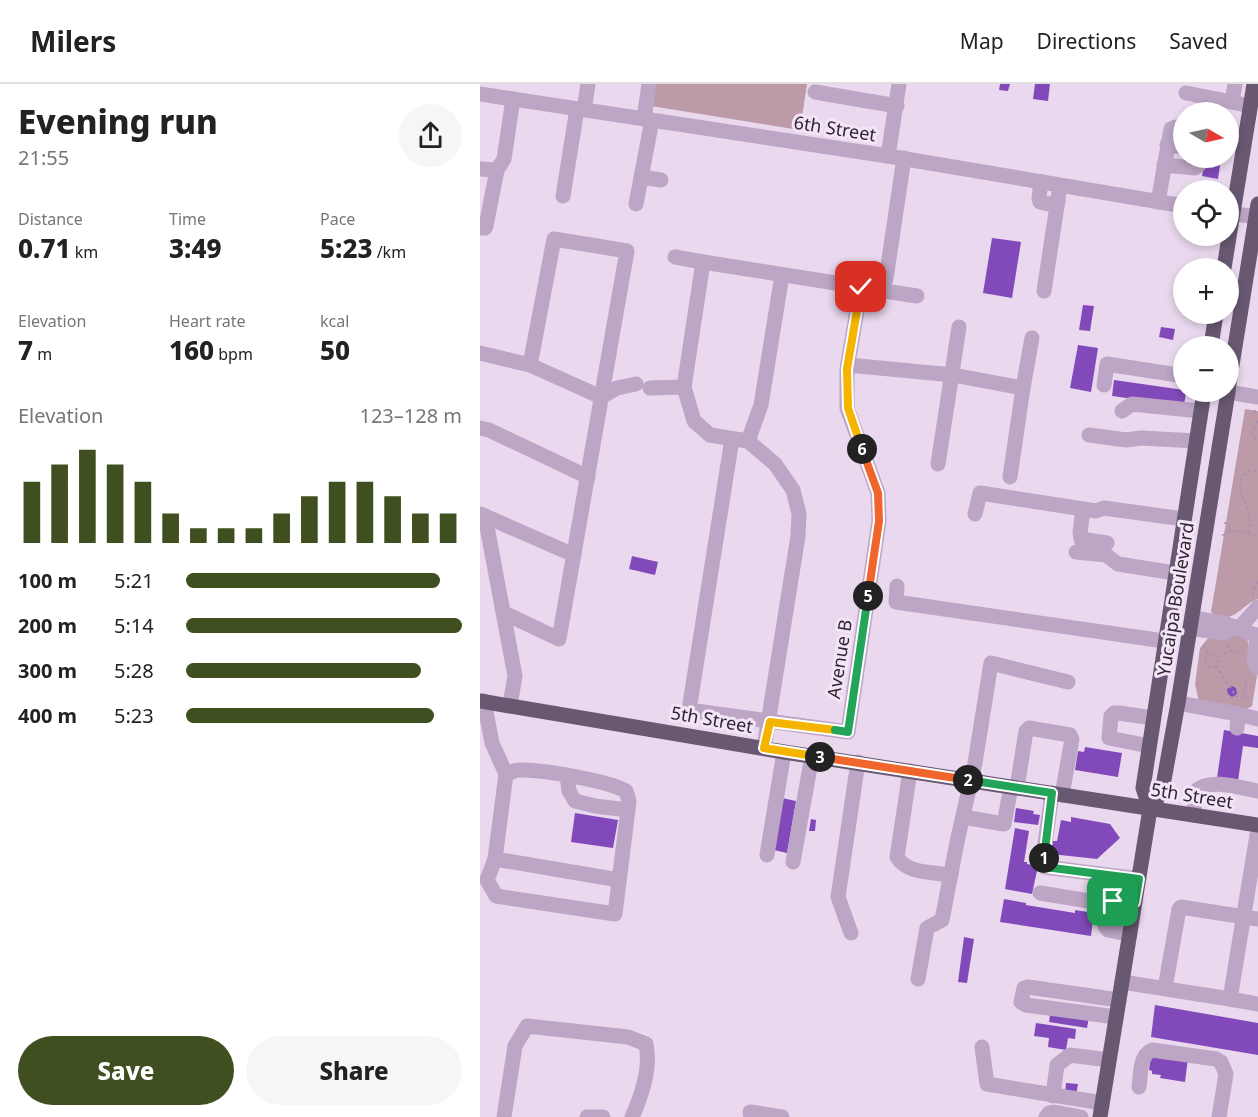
<!DOCTYPE html>
<meta charset="utf-8">
<style>
:root{--surface:#fff;--page:#f6f6f6;--text:#222;--muted:#767676;--line:#e0e0e0;--accent:#404f1f}
body{margin:0;font-family:"Noto Sans",sans-serif;background:var(--page);color:var(--text);height:100vh;display:flex;flex-direction:column;font-size:22px;white-space:nowrap}
*{box-sizing:border-box;margin:0}
p{font-size:20px;color:var(--muted)}
.icon{flex:none;width:33px;height:33px;fill:none;stroke:currentColor;stroke-width:2;stroke-linecap:round;stroke-linejoin:round}
.map{position:relative;flex:1;overflow:hidden}
.panel{display:flex;flex-direction:column;background:var(--surface);width:480px}
.panel>*{flex:none}
.needle{width:39px;rotate:99deg}
.buttons{position:absolute;left:693px;top:18px;display:grid;gap:12px}
.buttons a{display:grid;place-items:center;width:66px;height:66px;border-radius:50%;background:var(--surface);box-shadow:0 3px 9px #0003;font-size:30px}
.pin{position:absolute;display:grid;place-items:center;width:51px;height:51px;color:#fff;margin:-26px;border-radius:12px;box-shadow:0 3px 9px #0006}
.km{position:absolute;width:30px;height:30px;margin:-15px;border-radius:50%;background:#222;color:#fff;font-size:16px;line-height:30px;text-align:center}
.round{display:grid;place-items:center;flex:none;width:63px;height:63px;border-radius:32px;background:var(--page)}
.overview{display:flex;align-items:center;justify-content:space-between;height:102px;padding:0 18px}
h1{font-size:33px;font-weight:800;line-height:45px}
.figures{display:grid;grid-template-columns:repeat(3,1fr);gap:9px;height:102px;padding:6px 18px}
.figures div{display:grid;align-content:center}
.figures b{font-size:26px;font-weight:800}
.figures small{font-size:16px;font-weight:400}
.figures p{font-size:16px}
.chart{height:168px;padding:12px 18px}
.chart p{display:flex;justify-content:space-between}
.chart svg{width:100%;height:108px;margin-top:6px;stroke:var(--accent);stroke-width:6}
.cta{display:flex;gap:12px;margin-top:auto;padding:12px 18px}
.cta a{flex:1;height:69px;border-radius:36px;background:var(--accent);color:#fff;font-size:24px;font-weight:800;line-height:69px;text-align:center}
.cta a+a{background:var(--page);color:var(--text)}
ul{padding:0 18px;list-style:none;font-size:20px}
li{display:grid;grid-template-columns:96px 72px 1fr;align-items:center;height:45px}
li i{height:15px;border-radius:8px;background:var(--accent)}
header{display:flex;align-items:center;gap:36px;box-sizing:border-box;height:84px;padding:0 30px;background:var(--surface);border-bottom:2px solid var(--line)}
header strong{font-size:28px}
nav{display:flex;gap:33px;margin-inline-start:auto;font-size:21px}
main{display:flex;flex:1;min-height:0}
.map>svg:first-child{display:block}
</style>
<header>
<strong>Milers</strong>
<nav><a>Map</a><a>Directions</a><a>Saved</a></nav>
</header>
<main>
<section class="panel">
<div class="overview"><div><h1>Evening run</h1><p>21:55</p></div><a class="round"><svg class="icon" aria-label="share" viewBox="0 0 24 24"><path d="M12 15V3M7 8l5-5 5 5M5 13v7h14v-7"/></svg></a></div>
<div class="figures">
<div><p>Distance</p><b>0.71<small> km</small></b></div>
<div><p>Time</p><b>3:49</b></div>
<div><p>Pace</p><b>5:23<small> /km</small></b></div>
</div>
<div class="figures">
<div><p>Elevation</p><b>7<small> m</small></b></div>
<div><p>Heart rate</p><b>160<small> bpm</small></b></div>
<div><p>kcal</p><b>50</b></div>
</div>
<div class="chart"><p><span>Elevation</span>123–128 m</p>
<svg viewBox="0 0 160 44" preserveAspectRatio="none"><path d="M5 44V19M15 44V12M25 44V6M35 44V12M45 44V19M55 44V32M65 44V38M75 44V38M85 44V38M95 44V32M105 44V25M115 44V19M125 44V19M135 44V25M145 44V32M155 44V32"/></svg>
</div>
<ul>
<li><b>100 m</b>5:21<i style="width:92%"></i></li>
<li><b>200 m</b>5:14<i style="width:100%"></i></li>
<li><b>300 m</b>5:28<i style="width:85%"></i></li>
<li><b>400 m</b>5:23<i style="width:90%"></i></li>
</ul>
<div class="cta"><a>Save</a><a>Share</a></div>
</section>
<div class="map">
<svg width="778" height="1033" viewBox="0 0 778 1033">
<rect width="100%" height="100%" fill="#e9d8ee"/>
<g fill="#bc9aa8">
<polygon points="175,0 327,0 320,46 171,22"/>
<path d="M765 325 778 327V515C761 520 753 544 731 528Z"/>
<path d="M756 551 767 555C772 569 761 575 777 592L772 622 767 625 719 618 715 600 720 564 729 553Z"/>
</g>
<g fill="#8249bb">
<polygon points="520,0 530,0 528,7 519,6"/>
<polygon points="555,0 570,0 568,17 553,15"/>
<polygon points="725,74 741,74 738,95 722,92"/>
<polygon points="512,154 541,158 532,214 503,209"/>
<polygon points="603,221 614,222 610,247 599,246"/>
<polygon points="681,243 695,245 693,256 679,253"/>
<polygon points="598,261 618,264 611,308 590,304"/>
<polygon points="634,296 704,306 706,308 704,322 632,312"/>
<polygon points="152,472 178,478 175,491 149,485"/>
<polygon points="752,602 756,604 757,610 752,613 748,610 747,605"/>
<polygon points="744,646 778,652 778,664 763,662 758,697 737,694"/>
<polygon points="605,663 642,669 638,693 595,686 598,667 604,668"/>
<polygon points="302,714 316,717 307,769 294,766"/>
<polygon points="536,724 554,727 553,730 560,731 558,741 534,738"/>
<polygon points="95,729 138,736 133,764 91,758"/>
<polygon points="591,733 630,740 640,754 617,775 571,770 573,757 577,757 581,736 591,738"/>
<polygon points="331,735 336,736 335,747 329,747"/>
<polygon points="535,744 549,747 544,778 547,778 547,780 558,782 552,810 525,805"/>
<polygon points="524,815 546,819 546,821 595,829 595,826 614,829 611,852 520,838"/>
<polygon points="484,853 494,855 487,899 478,898"/>
<polygon points="675,921 778,939 778,971 671,953"/>
<polygon points="570,931 609,933 607,944 569,938"/>
<polygon points="556,939 596,945 595,955 588,954 586,966 568,963 569,954 554,952"/>
<polygon points="671,972 708,974 705,998 680,994 681,991 672,990 672,987 669,986"/>
<polygon points="586,999 598,1000 596,1011 585,1009"/>
</g>
<g fill="none" stroke-linecap="round" stroke-linejoin="round">
<g stroke="#a690b1" stroke-width="1.5" stroke-dasharray="3 3" stroke-linecap="butt">
<polyline points="775,326 775,329 778,330"/>
<polyline points="778,337 772,349 775,355 778,356"/>
<polyline points="750,446 778,451"/>
<path d="M768 449C769 443 771 436 769 429 766 414 752 403 766 388L778 386"/>
<polyline points="742,451 747,450 750,446 748,440 744,439"/>
<polyline points="773,511 773,505 778,498"/>
<polyline points="724,561 728,570"/>
<polyline points="747,561 752,567 761,571"/>
<polyline points="738,573 750,567"/>
<polyline points="736,582 731,584 725,580 726,572 730,570 736,572 738,578 736,582 756,612 764,613 767,591"/>
</g>
<g stroke="#bca5c5" stroke-width="15">
<polyline points="755,0 752,18 761,20"/>
<polyline points="335,8 417,22"/>
<polyline points="706,9 752,18"/>
<polyline points="0,10 408,72 704,122"/>
<polyline points="104,26 108,0"/>
<polyline points="164,35 169,0"/>
<polyline points="687,61 704,63"/>
<polyline points="408,72 419,0"/>
<polyline points="684,81 715,84 720,80 721,74"/>
<polyline points="0,85 17,86"/>
<polyline points="161,93 181,96"/>
<polyline points="561,98 559,114 560,118 568,120 578,118"/>
<polyline points="83,112 97,25"/>
<polyline points="678,118 691,45 696,43 704,44"/>
<polyline points="156,120 172,36"/>
<polyline points="748,129 778,133"/>
<polyline points="0,144 5,144 6,142 17,86 24,75 33,15"/>
<polyline points="195,173 223,178"/>
<polyline points="381,203 398,206 406,195 424,74"/>
<polyline points="398,206 437,212"/>
<polyline points="564,207 580,102"/>
<polyline points="0,269 50,281 121,313 137,304 156,300"/>
<polyline points="368,281 473,291 543,304 552,254"/>
<polyline points="624,301 627,280 704,292"/>
<polyline points="204,303 223,178 381,203 367,285 367,324 398,409 399,437 368,648 209,626 252,355"/>
<polyline points="170,304 204,303 214,337 230,351 268,357 295,380 313,406 319,430 318,452 284,664"/>
<polyline points="748,308 778,313"/>
<polyline points="642,327 652,320 720,327"/>
<polyline points="0,344 9,346 108,393"/>
<polyline points="609,351 646,356 661,354 716,357"/>
<polyline points="268,357 281,321 302,191"/>
<polyline points="458,380 479,243"/>
<polyline points="530,393 543,304"/>
<polyline points="603,425 600,449 601,455 627,459"/>
<polyline points="0,430 5,432 35,592 30,621"/>
<polyline points="495,430 500,409 616,427 624,424 704,435"/>
<polyline points="5,432 94,471"/>
<polyline points="596,468 626,471 638,480 695,489"/>
<polyline points="417,502 416,518 684,557"/>
<polyline points="24,529 79,555 147,167 74,155 50,281"/>
<polyline points="712,534 744,539 778,552"/>
<polyline points="710,544 742,549 762,541 778,523"/>
<polyline points="777,551 774,577 778,584"/>
<path d="M4 617 12 659 26 690 15 775 7 796 16 812 135 830 149 717 146 707C128 697 61 685 39 686 35 686 30 689 26 690"/>
<polyline points="698,619 758,630 757,644"/>
<polyline points="758,630 778,635"/>
<polyline points="669,662 629,654 631,632 634,629 639,629 673,634"/>
<path d="M430 687 417 773C427 790 452 788 471 791"/>
<polyline points="87,692 89,707 95,717 115,722 148,726"/>
<polyline points="537,704 546,647 549,644 590,651 592,655 582,711"/>
<polyline points="572,709 564,767 565,783 659,795"/>
<path d="M713 731 717 706C732 694 760 704 778 707"/>
<polyline points="483,733 524,740 531,703"/>
<polyline points="287,771 304,668"/>
<polyline points="15,775 139,796"/>
<polyline points="313,778 332,672"/>
<polyline points="560,809 627,820"/>
<polyline points="371,849 358,813 378,678"/>
<polyline points="650,850 628,846 625,842 627,820 633,817 655,818"/>
<polyline points="438,895 447,844 462,836 477,758 495,679 511,579 588,598"/>
<polyline points="642,898 750,915 778,745"/>
<polyline points="685,904 699,825 701,823 778,835"/>
<polyline points="750,915 778,920"/>
<polyline points="636,933 546,921 541,918 544,904 548,903 639,916"/>
<polyline points="502,963 507,1000 622,1019"/>
<path d="M659 1003C661 990 659 972 672 966L736 975 741 978 746 990 739 1033"/>
<polyline points="573,1012 577,981 590,971 629,976"/>
<path d="M24 1033 35 962 47 942 148 953 166 960C171 984 162 1011 152 1033"/>
<polyline points="107,1033 123,1033"/>
<polyline points="271,1033 270,1028 302,1033"/>
<polyline points="566,1033 569,1029 574,1028 601,1033"/>
</g>
<g stroke="#685872" stroke-width="15">
<polyline points="744,184 774,0"/>
<polyline points="731,262 736,230"/>
<polyline points="748,306 778,120"/>
<polyline points="0,617 304,668 778,741"/>
<polyline points="670,725 663,704 724,308"/>
<polyline points="620,1033 670,725 682,707 698,619 748,308"/>
</g>
</g>
<g fill="none" stroke-linecap="round" stroke-linejoin="round">
<g stroke="#fff" stroke-width="12">
<polyline id="split-1" points="564,774 565,783 659,795 655,818 633,817"/>
</g>
<g stroke="#fff" stroke-width="12">
<polyline id="split-2" points="488,696 572,709 564,774"/>
</g>
<g stroke="#fff" stroke-width="12">
<polyline id="split-3" points="340,673 488,696"/>
</g>
<g stroke="#fff" stroke-width="12">
<polyline id="split-4" points="340,673 284,664 290,638 355,646"/>
</g>
<g stroke="#fff" stroke-width="12">
<polyline id="split-5" points="355,646 368,648 388,512"/>
</g>
<g stroke="#fff" stroke-width="12">
<polyline id="split-6" points="382,365 398,409 399,437 388,512"/>
</g>
<g stroke="#fff" stroke-width="12">
<polyline id="split-7" points="381,203 367,285 368,324 382,365"/>
</g>
<use href="#split-1" stroke="#22a559" stroke-width="8"/>
<use href="#split-2" stroke="#22a559" stroke-width="8"/>
<use href="#split-3" stroke="#f0652b" stroke-width="8"/>
<use href="#split-4" stroke="#f5b400" stroke-width="8"/>
<use href="#split-5" stroke="#22a559" stroke-width="8"/>
<use href="#split-6" stroke="#f0652b" stroke-width="8"/>
<use href="#split-7" stroke="#f5b400" stroke-width="8"/>
</g>
<g text-anchor="middle" dominant-baseline="central" stroke-width="6" stroke-linejoin="round" paint-order="stroke">
<g font-size="18" fill="#2d2632" stroke="#f3e4f7">
<text transform="translate(355 44) rotate(9)">6th Street</text>
<text transform="translate(695 515) rotate(-81)">Yucaipa Boulevard</text>
<text transform="translate(359 575) rotate(-81)">Avenue B</text>
<text transform="translate(232 635) rotate(10)">5th Street</text>
<text transform="translate(712 711) rotate(9)">5th Street</text>
</g>
</g>
</svg>
<div class="buttons">
<a><svg class="needle" viewBox="-14 -14 28 28"><path d="M0-13l5 13h-10z" fill="#e53935"/><path d="M0 13l5-13h-10z" fill="#767676"/></svg></a>
<a><svg class="icon" aria-label="locate" viewBox="0 0 24 24"><circle cx="12" cy="12" r="6"/><path d="M12 2v4M12 18v4M2 12h4M18 12h4"/></svg></a>
<a>+</a>
<a>−</a>
</div>
<div class="pin" style="left:633px;top:817px;background:#1e9e55"><svg class="icon" aria-label="arrive" viewBox="0 0 24 24"><path d="M6 21V4h12l-3 4 3 4H6"/></svg></div>
<div class="pin" style="left:381px;top:203px;background:#d93025"><svg class="icon" aria-label="check" viewBox="0 0 24 24"><path d="M5 12l5 5 9-10"/></svg></div>
<b class="km" style="left:564px;top:774px">1</b>
<b class="km" style="left:488px;top:696px">2</b>
<b class="km" style="left:340px;top:673px">3</b>
<b class="km" style="left:388px;top:512px">5</b>
<b class="km" style="left:382px;top:365px">6</b>
</div>
</main>
